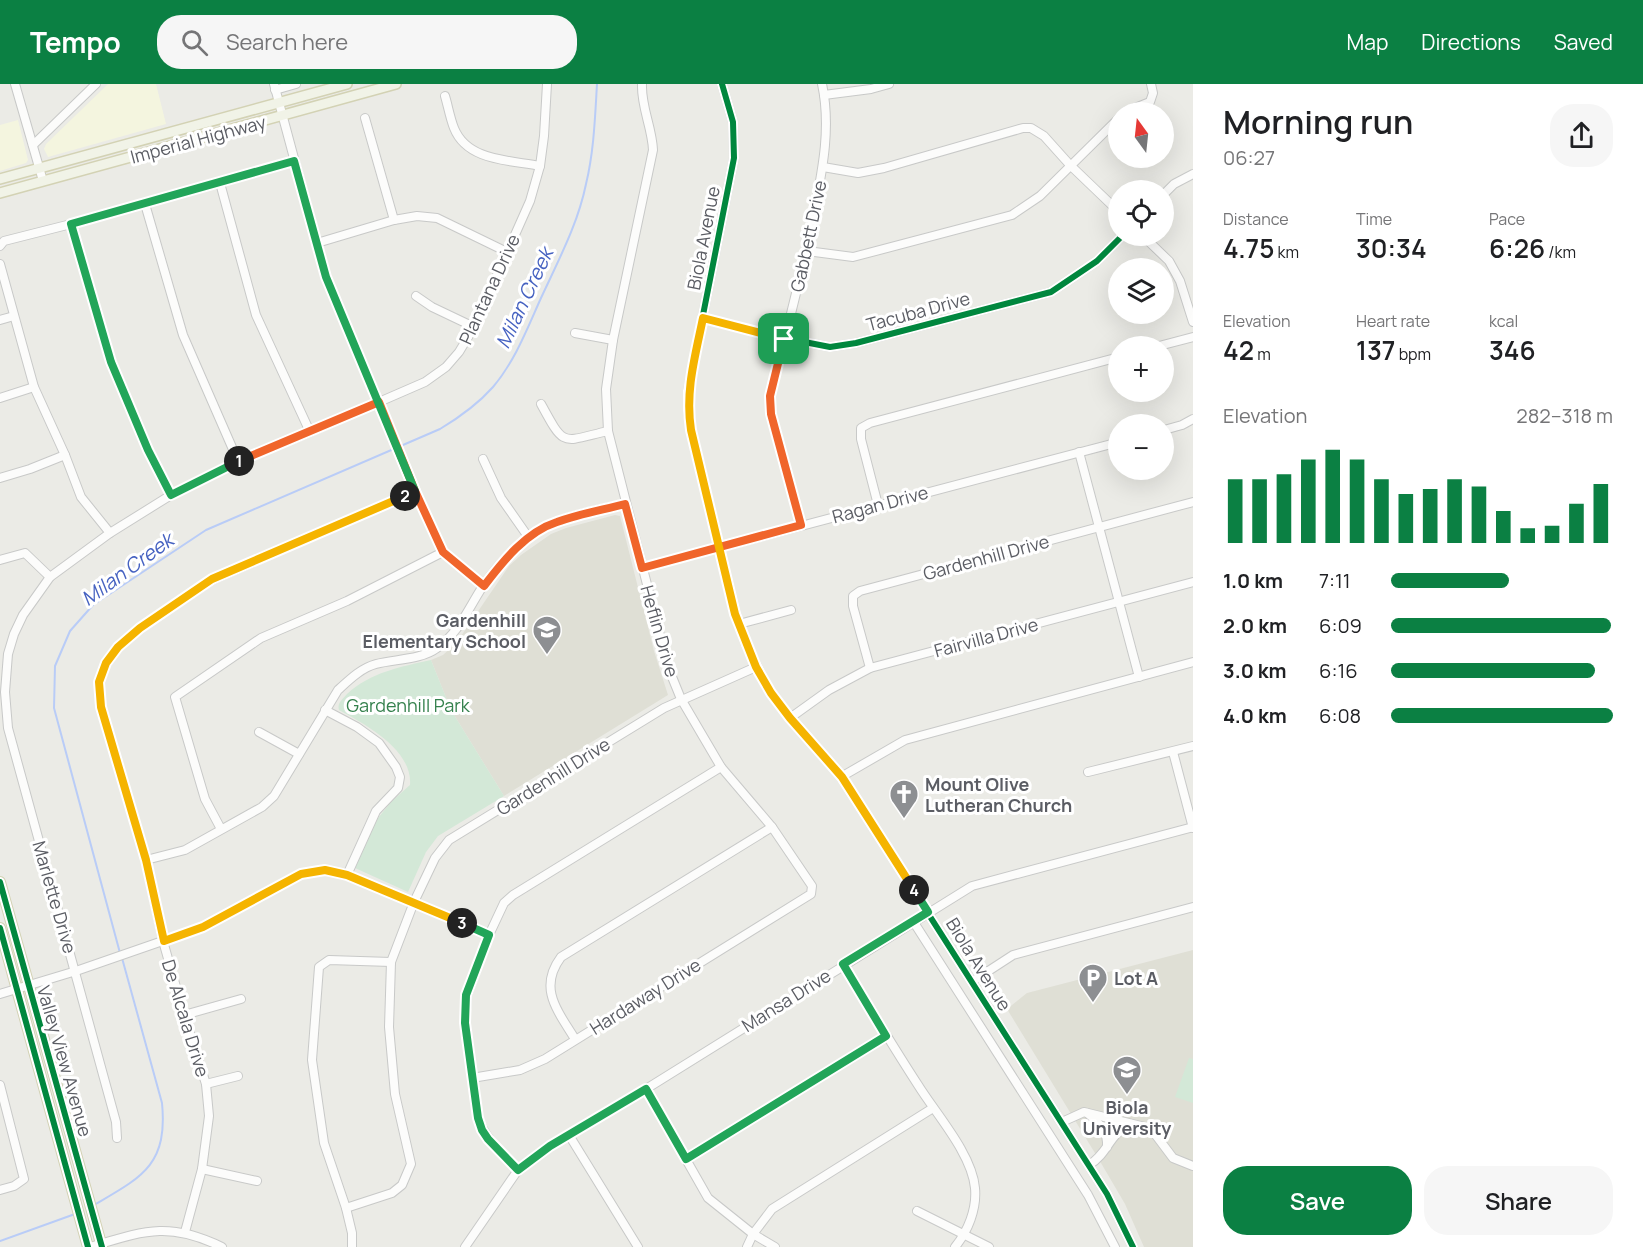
<!DOCTYPE html>
<meta charset="utf-8">
<style>
:root{--surface:#fff;--page:#f6f6f6;--text:#202124;--muted:#757577;--accent:#0b8043}
body{margin:0;font-family:Manrope,sans-serif;background:var(--page);color:var(--text);height:100vh;display:flex;flex-direction:column;font-size:22px;white-space:nowrap}
*{box-sizing:border-box;margin:0}
p{font-size:20px;color:var(--muted)}
.icon{flex:none;width:33px;height:33px;fill:none;stroke:currentColor;stroke-width:2;stroke-linecap:round;stroke-linejoin:round}
.map{position:relative;flex:1;overflow:hidden}
.drawer{display:flex;flex-direction:column;background:var(--surface);width:450px}
.drawer>*{flex:none}
.needle{width:39px;rotate:345deg}
.fabs{position:absolute;left:1108px;top:18px;display:grid;gap:12px}
.fabs a{display:grid;place-items:center;width:66px;height:66px;border-radius:50%;background:var(--surface);box-shadow:0 6px 24px #0002;font-size:30px}
.pin{position:absolute;display:grid;place-items:center;width:51px;height:51px;color:#fff;margin:-26px;border-radius:12px;box-shadow:0 3px 9px #0006}
.km{position:absolute;width:30px;height:30px;margin:-15px;border-radius:50%;background:#222;color:#fff;font-size:16px;line-height:30px;text-align:center}
.round{display:grid;place-items:center;flex:none;width:63px;height:63px;border-radius:24px;background:var(--page)}
.summary{display:flex;align-items:center;justify-content:space-between;height:102px;padding:0 30px}
h1{font-size:33px;font-weight:600;line-height:45px}
.figures{display:grid;grid-template-columns:repeat(3,1fr);gap:9px;height:102px;padding:6px 30px}
.figures div{display:grid;align-content:center}
.figures b{font-size:26px;font-weight:600}
.figures small{font-size:16px;font-weight:400}
.figures p{font-size:16px}
.chart{height:168px;padding:12px 30px}
.chart p{display:flex;justify-content:space-between}
.chart svg{width:100%;height:108px;margin-top:6px;stroke:var(--accent);stroke-width:6}
.cta{display:flex;gap:12px;margin-top:auto;padding:12px 30px}
.cta a{flex:1;height:69px;border-radius:24px;background:var(--accent);color:#fff;font-size:24px;font-weight:600;line-height:69px;text-align:center}
.cta a+a{background:var(--page);color:var(--text)}
ul{padding:0 30px;list-style:none;font-size:20px}
li{display:grid;grid-template-columns:96px 72px 1fr;align-items:center;height:45px}
li i{height:15px;border-radius:8px;background:var(--accent)}
header{display:flex;align-items:center;gap:36px;box-sizing:border-box;height:84px;padding:0 30px;background:var(--accent);color:#fff}
header strong{font-size:28px}
nav{display:flex;gap:33px;margin-inline-start:auto;font-size:21px}
.search{width:420px;height:54px;background:var(--page);display:flex;align-items:center;gap:15px;box-sizing:border-box;padding:0 21px;border-radius:24px;color:var(--muted);font-size:22px}
main{display:flex;flex:1;min-height:0}
.map>svg:first-child{display:block}
</style>
<header>
<strong>Tempo</strong>
<div class="search"><svg class="icon" aria-label="search" viewBox="0 0 24 24"><circle cx="10" cy="10" r="6"/><path d="M15 15l6 6"/></svg>Search here</div>
<nav><a>Map</a><a>Directions</a><a>Saved</a></nav>
</header>
<main>
<div class="map">
<svg width="1193" height="1163" viewBox="0 0 1193 1163">
<rect width="100%" height="100%" fill="#ebebe6"/>
<g fill="#f4f5df">
<polygon points="108,0 156,0 166,40 48,73 44,65 46,60"/>
<polygon points="18,36 28,76 26,79 0,87 0,41"/>
</g>
<g fill="#dfdfd5">
<polygon points="615,431 620,432 654,567 668,611 504,712 451,626 431,576 443,571 457,558 509,482 521,471 551,450 566,444"/>
<polygon points="1193,866 1193,1163 1144,1163 1125,1120 1101,1079 1007,925 1027,909"/>
</g>
<g fill="#d3e8d7">
<path d="M431 576 451 626 504 712 438 752 426 768 408 808 355 784 374 739 391 718 410 701C413 666 365 640 339 626 337 619 342 616 347 610 371 588 400 583 431 576Z"/>
<polygon points="1189,974 1193,975 1193,1019 1175,1013"/>
</g>
<g fill="none" stroke-linecap="round" stroke-linejoin="round">
<g stroke="#b9ccf7" stroke-width="2">
<path d="M120 869 54 624 55 582 70 547 93 521 206 446 440 345C460 333 478 320 493 303 515 277 527 245 541 214 558 177 578 140 586 100 594 67 595 33 597 0"/>
<path d="M94 1121C142 1093 168 1081 162 1019L122 874"/>
<polyline points="0,1157 75,1130"/>
</g>
<g stroke="#c8c9c8" stroke-width="10">
<g id="minor">
<polyline points="15,0 43,97"/>
<polyline points="274,0 326,193 415,407 443,468 484,502"/>
<polyline points="722,0 733,38 734,74 688,307 688,326 691,346 736,530 746,561 771,609 790,634 841,693 1107,1110 1133,1163"/>
<polyline points="275,6 296,0"/>
<polyline points="824,11 871,5 889,0"/>
<path d="M445 12C448 22 450 34 454 44 467 77 509 76 540 82"/>
<polyline points="1125,28 1150,18 1153,9 1151,0"/>
<polyline points="365,34 394,136"/>
<polyline points="33,61 96,0"/>
<polyline points="823,83 858,89 884,84 1023,44 1031,44 1044,52 1070,81 1119,128"/>
<polyline points="220,99 256,231 310,348"/>
<polyline points="1164,110 1174,100 1193,90"/>
<polyline points="145,120 183,251 238,377"/>
<polyline points="71,140 111,278 148,366 171,411"/>
<polyline points="1143,152 1169,177 1180,197 1193,238"/>
<polyline points="317,159 394,136 417,132 437,134 507,168"/>
<polyline points="0,162 4,157 71,140 295,77"/>
<polyline points="807,167 853,173 1012,131 1040,112 1119,34"/>
<polyline points="0,180 34,303 65,371 81,413 110,449"/>
<polyline points="416,212 432,223 474,243"/>
<polyline points="703,234 784,254 830,263 856,259 1051,208 1097,177 1122,152"/>
<polyline points="0,236 14,232"/>
<polyline points="575,249 613,256"/>
<polyline points="1159,262 1193,253"/>
<polyline points="0,314 34,303"/>
<path d="M541 320C565 364 561 358 608 347"/>
<polyline points="1164,346 1182,341 1193,335"/>
<polyline points="1079,368 1139,593"/>
<polyline points="483,375 501,414 529,454"/>
<polyline points="0,394 30,385 65,371"/>
<polyline points="878,421 861,355 861,344 870,339 1119,273"/>
<path d="M801 441 771 331 770 312C786 249 803 187 815 124 823 83 831 42 822 0"/>
<polyline points="0,476 25,469 50,493"/>
<polyline points="642,484 1119,358"/>
<polyline points="739,540 791,526"/>
<polyline points="870,584 853,522 853,512 860,507 1193,418"/>
<polyline points="325,626 357,643 379,659 396,683 400,693 398,704 376,727 347,791"/>
<polyline points="790,634 829,606 870,584 1193,498"/>
<polyline points="259,648 299,670"/>
<polyline points="1173,668 1193,744"/>
<polyline points="1088,688 1193,662"/>
<polyline points="841,693 905,656 1193,578"/>
<polyline points="221,745 205,715 175,613 261,554 347,517 443,468"/>
<path d="M146 776 185 766 262 723 274 712 338 606C349 596 361 584 376 580 395 575 421 576 437 564 459 549 469 523 483 502 501 476 525 452 554 439 573 430 604 425 625 420"/>
<polyline points="913,837 1088,1111 1115,1163"/>
<path d="M843 880C868 921 892 961 918 1001 936 1030 972 1070 975 1104 977 1125 968 1147 955 1163"/>
<polyline points="973,897 1013,871 1193,823"/>
<polyline points="0,910 76,887 203,843 301,790 325,786 347,791 489,851"/>
<polyline points="184,931 241,915"/>
<path d="M575 955C557 926 538 904 561 873L772 743"/>
<path d="M472 994 520 986 545 975 811 810 812 802 772 743 721 683 681 615 668 583 608 347 606 305 613 256 653 66C652 43 641 23 642 0"/>
<polyline points="206,1000 238,992"/>
<polyline points="0,1001 24,1095 14,1102 0,1106"/>
<polyline points="646,1005 708,1114 753,1150 775,1163"/>
<path d="M1087 1029C1099 1039 1108 1046 1107 1063"/>
<polyline points="1062,1038 1084,1028 1145,1043 1152,1046 1173,1074 1193,1082"/>
<polyline points="569,1051 638,1163"/>
<polyline points="117,1054 116,1038 8,644 5,608 8,570 14,550 23,531 50,493 110,449 171,411 238,377 310,348 425,298 446,283 459,268 474,243 530,117 540,82 544,52 547,0"/>
<polyline points="686,1075 886,952"/>
<path d="M1089 1081C1109 1069 1109 1049 1131 1040"/>
<polyline points="202,1085 257,1097"/>
<path d="M518 1086C502 1069 486 1056 478 1034L465 939 467 911 489 851 504 819 513 811 721 683"/>
<polyline points="346,1124 392,1109 402,1101 411,1080 395,1010 389,943 391,878 414,818 435,774 449,756 664,624 756,583"/>
<polyline points="917,1127 989,1163"/>
<polyline points="185,1148 202,1085 209,1032 206,1000 184,931 163,857 146,776 101,623 99,598 106,580 118,563 140,544 212,496 415,407"/>
<path d="M90 1163C144 1147 168 1137 222 1163"/>
<polyline points="352,1163 352,1149 346,1124 324,1059 312,976 319,883 329,876 391,878"/>
<polyline points="465,1163 518,1086 550,1062 646,1005 972,802 1193,743"/>
<polyline points="747,1163 753,1150 772,1125 933,1024"/>
</g>
</g>
<g stroke="#d3d2b4" stroke-width="12">
<g id="major">
<polyline points="0,95 347,0"/>
<polyline points="0,109 396,0"/>
<polyline points="0,798 102,1163"/>
<polyline points="0,844 88,1163"/>
</g>
</g>
<use href="#minor" stroke="#fcfcfb" stroke-width="8"/>
<use href="#major" stroke="#f1f3e7" stroke-width="9"/>
<g stroke="#fff" stroke-width="10">
<g id="cycleway">
<polyline points="722,0 733,38 734,74 688,307 688,326 691,346 736,530 746,561 771,609 790,634 841,693 1107,1110 1133,1163"/>
<polyline points="703,234 784,254 830,263 856,259 1051,208 1097,177 1122,152"/>
<polyline points="0,798 102,1163"/>
<polyline points="0,844 88,1163"/>
</g>
</g>
<use href="#cycleway" stroke="#00873e" stroke-width="6"/>
</g>
<g fill="none" stroke-linecap="round" stroke-linejoin="round">
<g stroke="#fff" stroke-width="12">
<path id="split-1" d="M239 377 379 318 415 407 443 468 484 502C503 477 526 448 557 438 579 430 602 426 625 420L642 484 801 441 771 330 770 312 784 255"/>
</g>
<g stroke="#fff" stroke-width="12">
<polyline id="split-2" points="239,377 171,411 148,366 111,278 71,140 294,77 326,193 415,407 405,412"/>
</g>
<g stroke="#fff" stroke-width="12">
<polyline id="split-3" points="405,412 212,495 140,544 118,563 106,579 99,598 101,623 146,776 164,857 203,843 301,790 325,786 347,791 462,839"/>
</g>
<g stroke="#fff" stroke-width="12">
<polyline id="split-4" points="462,839 489,851 466,911 465,939 478,1034 482,1046 488,1055 518,1086 550,1062 646,1005 686,1075 886,952 843,880 928,828 914,806"/>
</g>
<g stroke="#fff" stroke-width="12">
<path id="split-5" d="M784 255 703 234C695 273 685 307 691 346L735 530 756 583 771 609 790 634 842 693 914 806"/>
</g>
<use href="#split-1" stroke="#f0652b" stroke-width="8"/>
<use href="#split-2" stroke="#22a559" stroke-width="8"/>
<use href="#split-3" stroke="#f5b400" stroke-width="8"/>
<use href="#split-4" stroke="#22a559" stroke-width="8"/>
<use href="#split-5" stroke="#f5b400" stroke-width="8"/>
</g>
<defs>
<g id="school-pin" transform="scale(1.5)"><path d="M0 17L-7.5 6A9.5 9.5 0 1 1 7.5 6Z" fill="#8d8f92" stroke="#fff"/><path d="M0-5L7-2L0 1L-7-2ZM-4 1L0 2.5L4 1V4Q0 6-4 4Z" fill="#fff"/></g>
<g id="church-pin" transform="scale(1.5)"><path d="M0 17L-7.5 6A9.5 9.5 0 1 1 7.5 6Z" fill="#8d8f92" stroke="#fff"/><path d="M-1.2-6h2.4v3.5h3.3v2.4h-3.3V6h-2.4V-.1h-3.3v-2.4h3.3Z" fill="#fff"/></g>
<g id="parking-pin" transform="scale(1.5)"><path d="M0 17L-7.5 6A9.5 9.5 0 1 1 7.5 6Z" fill="#8d8f92" stroke="#fff"/><path d="M-3.5-5.5H1a3.5 3.5 0 0 1 0 7H-1V5.5H-3.5ZM-1-3.4V-.6H.8a1.4 1.4 0 0 0 0-2.8Z" fill="#fff"/></g>
<g id="university-pin" transform="scale(1.5)"><path d="M0 17L-7.5 6A9.5 9.5 0 1 1 7.5 6Z" fill="#8d8f92" stroke="#fff"/><path d="M0-5L7-2L0 1L-7-2ZM-4 1L0 2.5L4 1V4Q0 6-4 4Z" fill="#fff"/></g>
</defs>
<g fill-rule="evenodd">
<use href="#school-pin" x="547" y="546"/>
<use href="#church-pin" x="904" y="710"/>
<use href="#parking-pin" x="1093" y="894"/>
<use href="#university-pin" x="1127" y="986"/>
</g>
<g text-anchor="middle" dominant-baseline="central" stroke-width="6" stroke-linejoin="round" paint-order="stroke">
<g font-size="18" fill="#5b5d64" stroke="#fff">
<text transform="translate(198 55) rotate(-15)">Imperial Highway</text>
<text transform="translate(808 152) rotate(-78)">Gabbett Drive</text>
<text transform="translate(703 154) rotate(-79)">Biola Avenue</text>
<text transform="translate(489 205) rotate(-65)">Plantana Drive</text>
<text transform="translate(918 227) rotate(-15)">Tacuba Drive</text>
<text transform="translate(880 420) rotate(-15)">Ragan Drive</text>
<text transform="translate(986 473) rotate(-15)">Gardenhill Drive</text>
<text transform="translate(660 547) rotate(74)">Heflin Drive</text>
<text transform="translate(986 553) rotate(-15)">Fairvilla Drive</text>
<text transform="translate(553 692) rotate(-32)">Gardenhill Drive</text>
<text transform="translate(55 813) rotate(74)">Marlette Drive</text>
<text transform="translate(979 880) rotate(58)">Biola Avenue</text>
<text transform="translate(645 912) rotate(-32)">Hardaway Drive</text>
<text transform="translate(786 916) rotate(-32)">Mansa Drive</text>
<text transform="translate(186 934) rotate(73)">De Alcala Drive</text>
<text transform="translate(65 977) rotate(74)">Valley View Avenue</text>
</g>
<g font-size="18" font-weight="bold" fill="#5b5d64" stroke="#fff" text-anchor="start">
<text x="526" y="536" text-anchor="end">Gardenhill<tspan x="526" dy="21">Elementary School</tspan></text>
<text x="925" y="700">Mount Olive<tspan x="925" dy="21">Lutheran Church</tspan></text>
<text x="1114" y="894">Lot A</text>
<text x="1127" y="1023" text-anchor="middle">Biola<tspan x="1127" dy="21">University</tspan></text>
</g>
<g font-size="18" fill="#35814d" stroke="#fff">
<text x="408" y="621">Gardenhill Park</text>
</g>
<g font-size="20" font-style="italic" fill="#4662c1" stroke="#fff">
<text transform="translate(524 214) rotate(-65)">Milan Creek</text>
<text transform="translate(127 485) rotate(-36)">Milan Creek</text>
</g>
</g>
</svg>
<div class="fabs">
<a><svg class="needle" viewBox="-14 -14 28 28"><path d="M0-13l5 13h-10z" fill="#e53935"/><path d="M0 13l5-13h-10z" fill="#757577"/></svg></a>
<a><svg class="icon" aria-label="locate" viewBox="0 0 24 24"><circle cx="12" cy="12" r="6"/><path d="M12 2v4M12 18v4M2 12h4M18 12h4"/></svg></a>
<a><svg class="icon" aria-label="layers" viewBox="0 0 24 24"><path d="M12 4l9 5-9 5-9-5zM3 14l9 5 9-5"/></svg></a>
<a>+</a>
<a>−</a>
</div>
<div class="pin" style="left:784px;top:255px;background:#1e9e55"><svg class="icon" aria-label="arrive" viewBox="0 0 24 24"><path d="M6 21V4h12l-3 4 3 4H6"/></svg></div>
<b class="km" style="left:239px;top:377px">1</b>
<b class="km" style="left:405px;top:412px">2</b>
<b class="km" style="left:462px;top:839px">3</b>
<b class="km" style="left:914px;top:806px">4</b>
</div>
<section class="drawer">
<div class="summary"><div><h1>Morning run</h1><p>06:27</p></div><a class="round"><svg class="icon" aria-label="share" viewBox="0 0 24 24"><path d="M12 15V3M7 8l5-5 5 5M5 13v7h14v-7"/></svg></a></div>
<div class="figures">
<div><p>Distance</p><b>4.75<small> km</small></b></div>
<div><p>Time</p><b>30:34</b></div>
<div><p>Pace</p><b>6:26<small> /km</small></b></div>
</div>
<div class="figures">
<div><p>Elevation</p><b>42<small> m</small></b></div>
<div><p>Heart rate</p><b>137<small> bpm</small></b></div>
<div><p>kcal</p><b>346</b></div>
</div>
<div class="chart"><p><span>Elevation</span>282–318 m</p>
<svg viewBox="0 0 160 44" preserveAspectRatio="none"><path d="M5 44V18M15 44V18M25 44V16M35 44V10M45 44V6M55 44V10M65 44V18M75 44V24M85 44V22M95 44V18M105 44V21M115 44V31M125 44V38M135 44V37M145 44V28M155 44V20"/></svg>
</div>
<ul>
<li><b>1.0 km</b>7:11<i style="width:53%"></i></li>
<li><b>2.0 km</b>6:09<i style="width:99%"></i></li>
<li><b>3.0 km</b>6:16<i style="width:92%"></i></li>
<li><b>4.0 km</b>6:08<i style="width:100%"></i></li>
</ul>
<div class="cta"><a>Save</a><a>Share</a></div>
</section>
</main>
